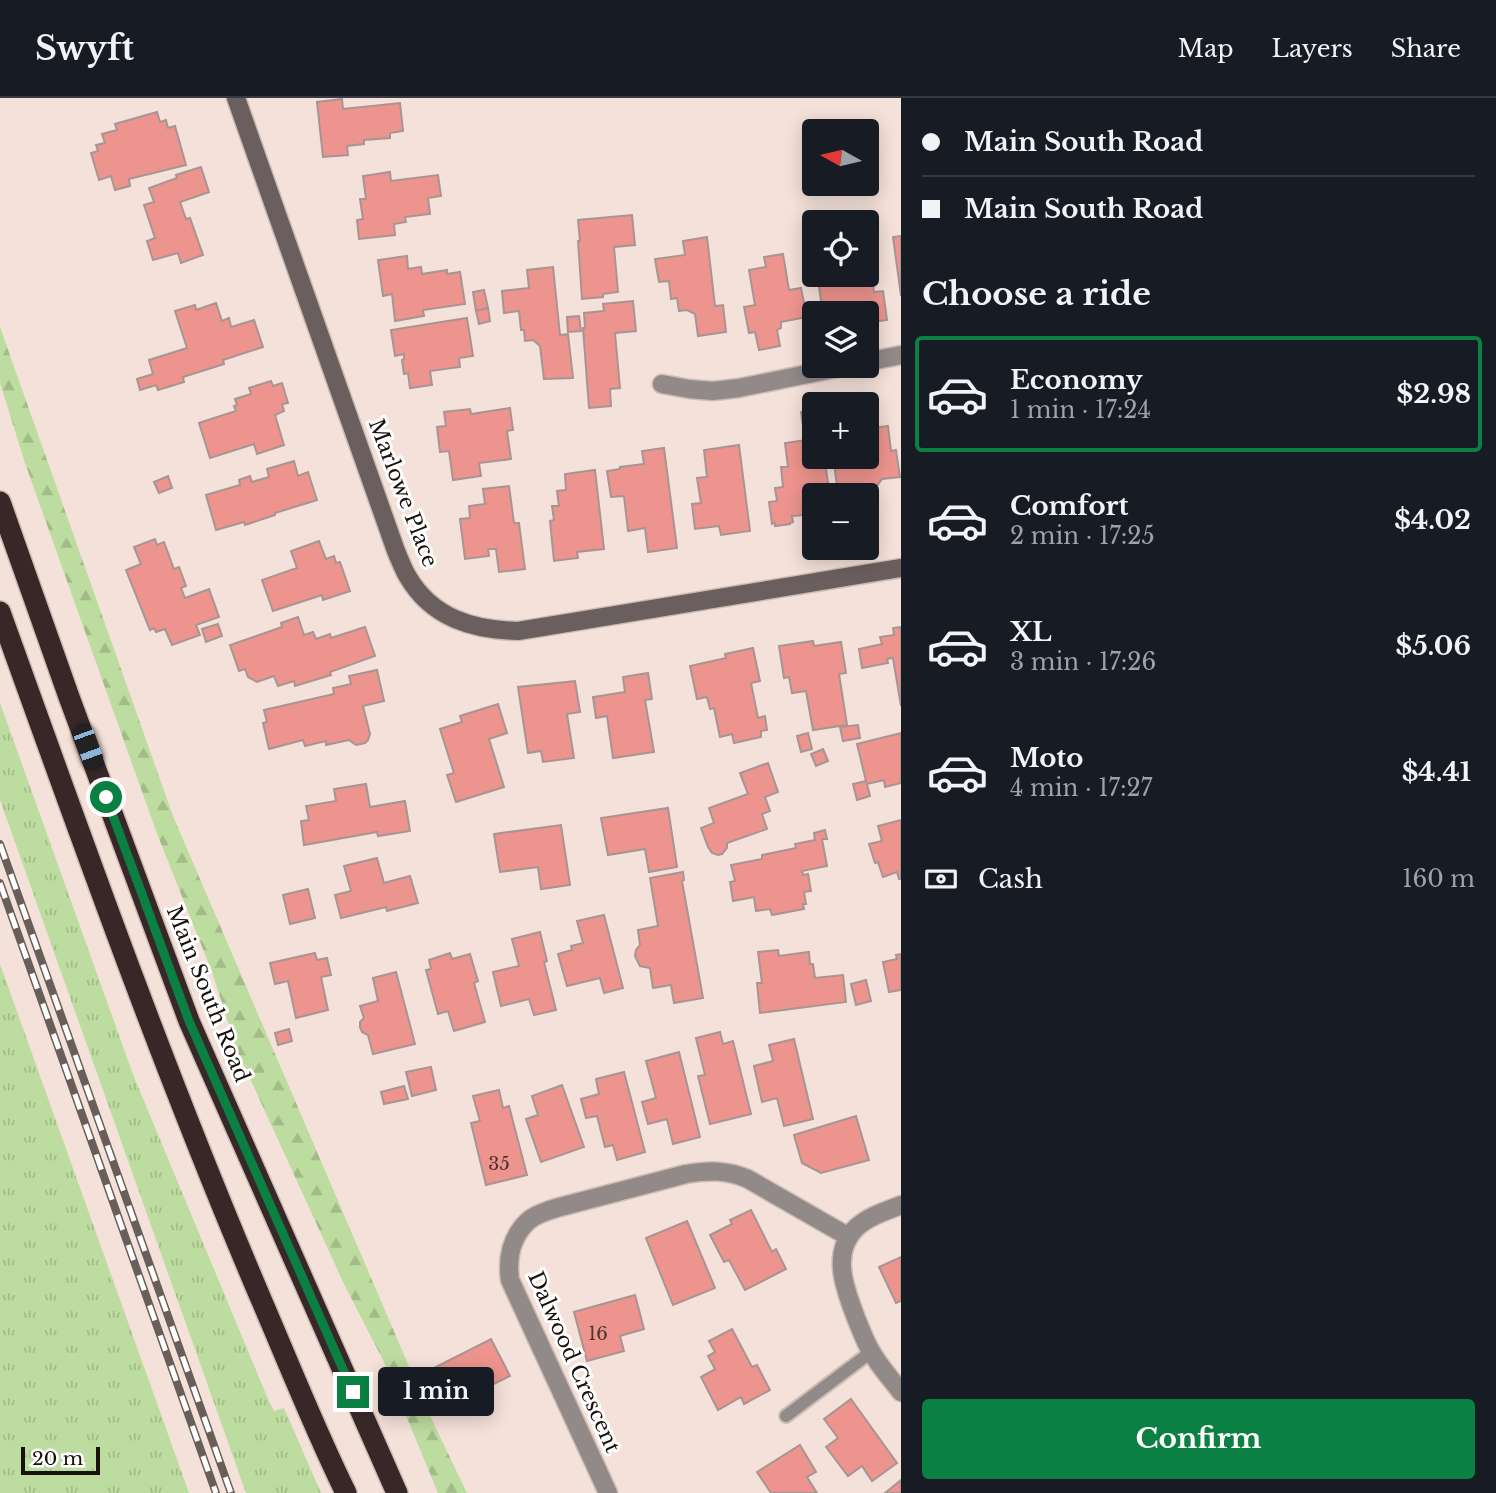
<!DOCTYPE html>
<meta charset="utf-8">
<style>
body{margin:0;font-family:"Libre Baskerville",serif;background:#242831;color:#f1f3f6;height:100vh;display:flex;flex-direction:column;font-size:26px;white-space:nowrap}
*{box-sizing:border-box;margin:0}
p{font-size:23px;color:#9ea1a6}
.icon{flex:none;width:38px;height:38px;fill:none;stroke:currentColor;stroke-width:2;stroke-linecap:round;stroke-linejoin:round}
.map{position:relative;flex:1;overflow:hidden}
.side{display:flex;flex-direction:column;background:#171b24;width:595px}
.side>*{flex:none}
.banner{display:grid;align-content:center;height:154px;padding:0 21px;background:#171b24}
.needle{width:46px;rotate:278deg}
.tools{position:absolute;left:802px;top:21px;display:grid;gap:14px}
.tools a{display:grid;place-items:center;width:77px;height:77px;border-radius:7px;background:#171b24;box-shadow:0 4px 18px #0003;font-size:35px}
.scale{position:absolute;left:21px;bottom:18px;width:79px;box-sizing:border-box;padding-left:7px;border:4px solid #18110e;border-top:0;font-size:19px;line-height:24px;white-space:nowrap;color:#18110e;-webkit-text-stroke:5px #fff;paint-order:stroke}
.end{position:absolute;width:32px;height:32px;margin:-16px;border:9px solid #0b8043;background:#fff;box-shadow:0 0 0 4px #fff}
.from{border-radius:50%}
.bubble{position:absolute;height:49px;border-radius:7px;background:#171b24;box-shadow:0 4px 18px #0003;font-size:23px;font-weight:700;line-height:49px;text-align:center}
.car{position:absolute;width:21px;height:42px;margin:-21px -10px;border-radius:9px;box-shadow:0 0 5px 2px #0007;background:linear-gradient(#222 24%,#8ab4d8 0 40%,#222 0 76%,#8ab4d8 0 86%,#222 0)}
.banner b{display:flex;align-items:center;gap:24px;height:66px;font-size:26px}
.banner b+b{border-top:2px solid #363941}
.banner i{width:18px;height:18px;background:#f1f3f6}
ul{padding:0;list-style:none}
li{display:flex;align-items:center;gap:21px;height:116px;margin:0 14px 10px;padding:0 7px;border:4px solid transparent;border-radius:7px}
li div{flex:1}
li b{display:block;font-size:26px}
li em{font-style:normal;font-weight:700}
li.active{border-color:#0b8043}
li>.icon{width:63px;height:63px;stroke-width:1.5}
h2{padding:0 21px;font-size:32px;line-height:84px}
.pay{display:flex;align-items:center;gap:18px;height:77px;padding:0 21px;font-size:26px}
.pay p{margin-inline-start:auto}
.action{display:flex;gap:14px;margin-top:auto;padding:14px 21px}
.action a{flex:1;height:80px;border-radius:7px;background:#0b8043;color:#fff;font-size:28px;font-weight:700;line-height:80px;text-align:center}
header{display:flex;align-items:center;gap:42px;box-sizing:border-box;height:98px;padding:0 35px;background:#171b24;border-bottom:2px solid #363941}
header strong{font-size:33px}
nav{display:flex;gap:38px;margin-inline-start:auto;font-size:24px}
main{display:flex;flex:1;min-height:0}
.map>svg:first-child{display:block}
.grass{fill:url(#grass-tufts)}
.forest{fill:url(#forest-firs)}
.building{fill:#ee948e;stroke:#a89492;stroke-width:2}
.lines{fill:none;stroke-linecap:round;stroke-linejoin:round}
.lane-casing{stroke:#ccbcb4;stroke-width:16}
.street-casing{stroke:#ccbcb4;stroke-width:21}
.secondary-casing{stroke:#ccbcb4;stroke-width:21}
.highway-casing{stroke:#ccbcb4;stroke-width:24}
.lane{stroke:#928989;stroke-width:12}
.street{stroke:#928989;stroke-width:18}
.secondary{stroke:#6b5e5e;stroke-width:18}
.highway{stroke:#372727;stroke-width:21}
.rail-casing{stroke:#695e59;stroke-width:8}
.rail{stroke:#fff;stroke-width:5;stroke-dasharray:16;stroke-linecap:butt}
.route{stroke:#0b8043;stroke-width:9}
.labels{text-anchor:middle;stroke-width:6;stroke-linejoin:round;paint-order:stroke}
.number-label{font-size:18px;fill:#4e322e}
.street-label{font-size:21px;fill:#18110e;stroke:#fff}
</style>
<header>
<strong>Swyft</strong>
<nav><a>Map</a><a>Layers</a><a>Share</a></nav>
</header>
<main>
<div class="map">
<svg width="901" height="1395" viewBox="0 0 901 1395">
<defs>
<pattern id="grass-tufts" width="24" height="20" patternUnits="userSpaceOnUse" patternTransform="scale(1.75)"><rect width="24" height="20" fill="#bddc9f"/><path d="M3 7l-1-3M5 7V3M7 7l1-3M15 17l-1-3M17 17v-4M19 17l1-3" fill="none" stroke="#a2bc88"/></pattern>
<pattern id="forest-firs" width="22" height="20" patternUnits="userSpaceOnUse" patternTransform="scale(1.75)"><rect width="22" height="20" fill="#bddc9f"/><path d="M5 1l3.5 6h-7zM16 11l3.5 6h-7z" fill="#a2bc88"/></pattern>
</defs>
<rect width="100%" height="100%" fill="#f4e1d9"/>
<g class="grass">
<polygon points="0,605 134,979 268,1301 274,1313 284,1310 321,1395 246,1395 0,702"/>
<polygon points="0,866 189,1395 0,1395"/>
</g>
<polygon class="forest" points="0,229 173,718 432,1322 467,1395 438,1395 383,1262 344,1186 237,952 212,874 156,733 25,365 0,285"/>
<g class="building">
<polygon points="342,1 343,11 400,5 403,33 390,35 390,40 364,42 364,46 347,48 348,57 323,59 317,4"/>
<polygon points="157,14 160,24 166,22 168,30 175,28 186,67 129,81 130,88 115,92 111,78 99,82 91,55 98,53 96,47 105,45 102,36 117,32 115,26"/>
<polygon points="201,69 209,94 180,104 186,121 190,120 203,157 181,165 178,155 153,162 147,143 155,140 144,107 154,104 149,90 177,80 176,77"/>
<polygon points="390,74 391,83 438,77 441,98 428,100 430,116 405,119 406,124 394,126 395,137 359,141 357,122 363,121 360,101 366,101 363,78"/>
<polygon points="632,117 635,147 614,149 618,194 603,196 603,199 582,201 578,143 580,143 578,122"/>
<polygon points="863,120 864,124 834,124"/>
<polygon points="901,138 901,198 893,139"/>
<polygon points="707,139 715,208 723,207 726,234 698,238 695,216 687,212 679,213 677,200 671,201 669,183 659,184 655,161 685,157 683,143"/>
<polygon points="866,141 874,194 883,193 887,222 866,225 866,215 826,215 826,211 822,211 819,188 822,187 821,177 866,177"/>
<polygon points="783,156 789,192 801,190 807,219 781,224 781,230 777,232 780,248 759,252 755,234 749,235 744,209 755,207 749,172 766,169 764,159"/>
<polygon points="407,158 408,171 421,169 422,176 447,172 447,176 460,174 465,206 423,212 424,218 395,223 392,196 383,198 378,162"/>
<polygon points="553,169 560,237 568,236 573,280 544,281 540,248 533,242 525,243 524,232 521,232 519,213 504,215 502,193 529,190 527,172"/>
<polygon points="484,192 488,210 476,213 473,194"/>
<polygon points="633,203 636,233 615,235 620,290 610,291 611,308 589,310 583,230 585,230 584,215 604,213 603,206"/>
<polygon points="216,205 222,223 229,220 231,229 254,222 263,249 223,262 224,266 183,279 184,284 158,292 156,287 140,292 137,281 153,276 149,262 187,250 175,213 195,207 196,212"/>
<polygon points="488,210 490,223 479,226 476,213"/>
<polygon points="579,218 581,233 568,234 567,219"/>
<polygon points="467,220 473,258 459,260 460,269 430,273 432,287 410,290 408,275 404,276 402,262 404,261 404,256 395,258 391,232"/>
<polygon points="271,283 273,288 282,285 288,305 282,306 284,313 275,317 284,347 257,356 254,346 210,360 199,325 236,313 234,308 237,307 235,301 251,296 249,290"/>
<polygon points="510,310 513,332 507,333 511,361 479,365 481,378 453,382 449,353 440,354 437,329 446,328 444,314 470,311 471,316"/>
<polygon points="814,312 814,327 803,328 801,314"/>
<polygon points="888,328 891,353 896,352 900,379 882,381 872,395 876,422 866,424 866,397 838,397 834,364 837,363 836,359 866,359 866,331"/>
<polygon points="814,341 814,359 824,359 830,397 814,397 814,421 805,422 805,417 792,418 793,424 790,425 790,426 775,428 775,425 772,426 769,404 777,403 775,390 783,389 781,369 788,369 785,345"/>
<polygon points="739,347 750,433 721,437 719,428 695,431 692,406 701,405 697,380 707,379 704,352"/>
<polygon points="664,350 677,450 648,454 645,430 628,433 624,398 611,399 607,373 620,371 620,369 644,366 642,353"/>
<polygon points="294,363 298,378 308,374 317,402 275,415 275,417 245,427 244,424 216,432 206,397 240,387 239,382 250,378 252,384 269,379 267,371"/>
<polygon points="595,372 604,451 577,454 578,460 554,463 550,423 554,422 552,408 559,408 557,393 566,392 565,376"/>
<polygon points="168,378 172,390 159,395 154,384"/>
<polygon points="509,388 514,425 519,425 525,471 499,474 496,451 488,451 489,458 465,461 460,421 470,420 469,408 485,406 483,391"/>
<polygon points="155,441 157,447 164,444 174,471 179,469 186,488 181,490 185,500 209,491 219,519 196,527 200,537 172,547 165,531 156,534 154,530 150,532 126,472 141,466 134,449"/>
<polygon points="319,443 326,461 334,458 336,465 340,464 350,493 323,502 322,497 273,513 262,482 297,470 291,453"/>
<polygon points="298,519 304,537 313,534 316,541 330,536 331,540 365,529 375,558 330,574 331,577 295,588 294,583 278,588 274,578 257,584 248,579 245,571 239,573 230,547 282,529 281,525"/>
<polygon points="218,526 222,538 206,544 202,531"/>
<polygon points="901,529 901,608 893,560 887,561 888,565 862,570 859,551 882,546 880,539 894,537 893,530"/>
<polygon points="813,543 814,548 841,544 846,575 839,576 847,627 813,632 806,593 792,595 789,579 784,580 779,548"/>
<polygon points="753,550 760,583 751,585 758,620 765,618 767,632 761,633 761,639 734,645 732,636 720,639 714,610 710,611 707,599 697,601 690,568 726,560 725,556"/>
<polygon points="377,572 384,603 363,608 370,636 368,642 365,645 356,647 349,642 326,647 326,643 305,648 303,642 269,651 263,625 267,624 264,612 334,596 333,590 351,586 349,578"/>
<polygon points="648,575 652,601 645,602 654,654 613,660 607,618 596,620 593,599 625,594 623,579"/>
<polygon points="575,583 580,614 567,616 574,660 543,664 541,653 528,655 518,589"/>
<polygon points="498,606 507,635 489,641 504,689 456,704 447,677 454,675 440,631 462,624 460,618"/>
<polygon points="858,627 860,640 843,643 840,629"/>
<polygon points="808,635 812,651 801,654 797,638"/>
<polygon points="901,635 901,685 885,689 884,682 867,686 870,698 857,702 853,686 866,683 857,646"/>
<polygon points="823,651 828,663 816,668 811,656"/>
<polygon points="768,665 778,694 765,699 770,713 762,716 767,731 727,745 727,750 722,756 718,757 712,755 708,749 701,730 714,725 709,710 748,696 740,675"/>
<polygon points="366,686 370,709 405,703 410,733 378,738 377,734 304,747 301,723 309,722 306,708 336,703 334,691"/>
<polygon points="668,710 677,769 649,774 645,751 608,757 601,720"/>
<polygon points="901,722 901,781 899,781 897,774 883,779 878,764 875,765 869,746 882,743 878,728"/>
<polygon points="561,727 570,787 541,791 538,769 500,774 494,736"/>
<polygon points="825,732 827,741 822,741 827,768 802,773 803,777 808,776 811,793 804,794 806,806 803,806 804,811 772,817 770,811 756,813 754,799 733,803 730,784 735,783 731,767 762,761 762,757 796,750 795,746 815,742 814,735"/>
<polygon points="377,760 384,785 410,778 418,805 387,813 386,809 341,820 335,797 351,793 344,768"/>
<polygon points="683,774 684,782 682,783 703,900 674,905 671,887 653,890 650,870 640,868 635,858 636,852 640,847 638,832 658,828 650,780"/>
<polygon points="308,791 315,820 290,826 283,797"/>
<polygon points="604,817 623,890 604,895 600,880 567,888 558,856 572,852 571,848 583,845 577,823"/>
<polygon points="540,834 547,863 544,864 556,912 534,917 529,901 501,908 493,874 519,868 512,841"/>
<polygon points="778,852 779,858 809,854 810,866 813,866 815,880 843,877 846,904 760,915 757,885 762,885 758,854"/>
<polygon points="315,855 317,862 327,860 331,877 321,879 328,912 296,920 288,883 275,886 270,865"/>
<polygon points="450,855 452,861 470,856 478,883 474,885 485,924 454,933 448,913 438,916 426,872 431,871 429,862"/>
<polygon points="901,856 901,892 889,894 883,864 897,861 896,857"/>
<polygon points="396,874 415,946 373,956 368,937 362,934 360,929 360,924 364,920 360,908 378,903 373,880"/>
<polygon points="866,882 871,903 856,907 851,886"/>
<polygon points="289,931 292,943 278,947 275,935"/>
<polygon points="720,934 723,946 733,943 751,1016 710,1026 698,978 705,977 696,940"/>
<polygon points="794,941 813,1021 784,1028 777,1000 762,1004 754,968 773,963 769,947"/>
<polygon points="679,954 700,1039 673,1046 667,1021 648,1026 642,1004 656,1000 646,963"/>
<polygon points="431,969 436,992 412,998 406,974"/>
<polygon points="624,974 645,1054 617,1062 613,1047 605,1049 597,1018 586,1020 581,1001 599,996 596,981"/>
<polygon points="562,987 584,1049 541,1064 526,1021 538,1017 532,998"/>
<polygon points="404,988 408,1001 384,1006 381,994"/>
<polygon points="499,992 503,1010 509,1008 527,1077 486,1087 471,1025 480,1023 473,998"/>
<polygon points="856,1018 869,1062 821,1075 802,1065 794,1037"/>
<polygon points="751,1112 772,1154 776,1151 786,1171 745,1192 729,1162 724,1164 710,1137 732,1126 730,1122"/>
<polygon points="687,1123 715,1190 673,1207 646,1140"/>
<polygon points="901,1159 901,1203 896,1205 879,1169"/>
<polygon points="635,1197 644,1231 620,1238 624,1253 587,1263 574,1214"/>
<polygon points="732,1231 752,1269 757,1267 770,1292 744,1306 741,1299 718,1312 701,1279 715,1271 708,1258 715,1254 709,1243"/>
<polygon points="491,1241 510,1278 466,1300 457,1282 437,1293 428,1273"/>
<polygon points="851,1301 897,1365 872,1383 862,1368 848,1378 826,1349 838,1340 824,1321"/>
<polygon points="800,1347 816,1374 807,1379 817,1395 771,1395 757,1374"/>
<polygon points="901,1382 901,1395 885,1395"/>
</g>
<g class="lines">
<defs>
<polyline id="lane" points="786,1318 871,1254"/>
<g id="street">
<polyline points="866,264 901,257"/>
<polyline points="662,286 689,291 713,293 739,290 847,268"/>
<path d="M901 1107C886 1113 869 1118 857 1129 830 1154 845 1191 856 1220 861 1232 865 1244 872 1255 880 1269 891 1281 901 1294"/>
<path d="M608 1395 510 1182C507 1161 511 1139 528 1123 536 1116 549 1112 560 1109L686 1076C709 1072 727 1072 748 1081L849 1139"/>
</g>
<path id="secondary" d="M236 0 396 453C400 462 403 471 408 479 432 520 473 532 518 533L901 470"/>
<g id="highway">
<polyline points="0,404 69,599 189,923 397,1395"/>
<path d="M0 514C83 745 165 976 261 1201 289 1266 315 1332 346 1395"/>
</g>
</defs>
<use href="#lane" class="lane-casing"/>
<use href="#street" class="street-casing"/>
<use href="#secondary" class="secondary-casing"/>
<use href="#highway" class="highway-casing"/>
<use href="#lane" class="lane"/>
<use href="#street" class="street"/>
<use href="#secondary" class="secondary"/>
<use href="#highway" class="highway"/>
<defs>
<g id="rail">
<polyline points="0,746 231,1395"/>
<polyline points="0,785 216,1395"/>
</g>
</defs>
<use href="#rail" class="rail-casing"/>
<use href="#rail" class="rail"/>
</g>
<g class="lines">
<polyline class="route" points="106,699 189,923 353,1294"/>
</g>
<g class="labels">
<g class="number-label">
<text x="499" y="1072">35</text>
<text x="598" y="1242">16</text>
</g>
<g class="street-label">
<text transform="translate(403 395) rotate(69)" y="7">Marlowe Place</text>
<text transform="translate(208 896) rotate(68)" y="7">Main South Road</text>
<text transform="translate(574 1264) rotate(66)" y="7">Dalwood Crescent</text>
</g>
</g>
</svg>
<div class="tools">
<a><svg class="needle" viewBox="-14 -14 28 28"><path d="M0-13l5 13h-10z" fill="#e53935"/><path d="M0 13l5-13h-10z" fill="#9ea1a6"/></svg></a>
<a><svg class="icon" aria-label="locate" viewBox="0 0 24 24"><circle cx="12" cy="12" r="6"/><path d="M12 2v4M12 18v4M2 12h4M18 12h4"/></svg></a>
<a><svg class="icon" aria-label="layers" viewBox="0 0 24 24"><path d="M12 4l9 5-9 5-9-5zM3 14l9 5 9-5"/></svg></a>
<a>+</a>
<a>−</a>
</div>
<div class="scale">20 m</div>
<i class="end from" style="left:106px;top:699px"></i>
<i class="end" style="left:353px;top:1294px"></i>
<div class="bubble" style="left:378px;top:1269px;width:116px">1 min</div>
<i class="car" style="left:88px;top:649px;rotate:160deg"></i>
</div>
<section class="side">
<div class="banner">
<b><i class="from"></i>Main South Road</b>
<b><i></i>Main South Road</b>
</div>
<h2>Choose a ride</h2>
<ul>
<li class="active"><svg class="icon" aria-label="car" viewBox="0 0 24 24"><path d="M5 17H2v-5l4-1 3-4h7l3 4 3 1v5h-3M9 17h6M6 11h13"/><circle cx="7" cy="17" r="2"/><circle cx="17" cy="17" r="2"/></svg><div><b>Economy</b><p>1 min · 17:24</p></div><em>$2.98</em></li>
<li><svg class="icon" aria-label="car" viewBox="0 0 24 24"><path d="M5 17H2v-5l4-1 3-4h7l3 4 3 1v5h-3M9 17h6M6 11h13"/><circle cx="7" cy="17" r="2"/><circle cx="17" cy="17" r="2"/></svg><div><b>Comfort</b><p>2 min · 17:25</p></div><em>$4.02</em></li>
<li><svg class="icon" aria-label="car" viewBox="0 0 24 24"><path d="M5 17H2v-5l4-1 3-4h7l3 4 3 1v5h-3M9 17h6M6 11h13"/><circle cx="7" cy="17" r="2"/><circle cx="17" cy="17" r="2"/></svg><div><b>XL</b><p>3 min · 17:26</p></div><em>$5.06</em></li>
<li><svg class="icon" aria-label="car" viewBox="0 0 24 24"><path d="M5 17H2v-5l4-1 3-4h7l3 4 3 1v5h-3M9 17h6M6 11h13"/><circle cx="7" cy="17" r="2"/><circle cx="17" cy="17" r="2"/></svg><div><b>Moto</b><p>4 min · 17:27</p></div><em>$4.41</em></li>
</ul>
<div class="pay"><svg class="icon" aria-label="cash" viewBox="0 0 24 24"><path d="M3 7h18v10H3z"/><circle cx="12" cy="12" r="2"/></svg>Cash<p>160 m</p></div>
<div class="action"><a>Confirm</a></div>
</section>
</main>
